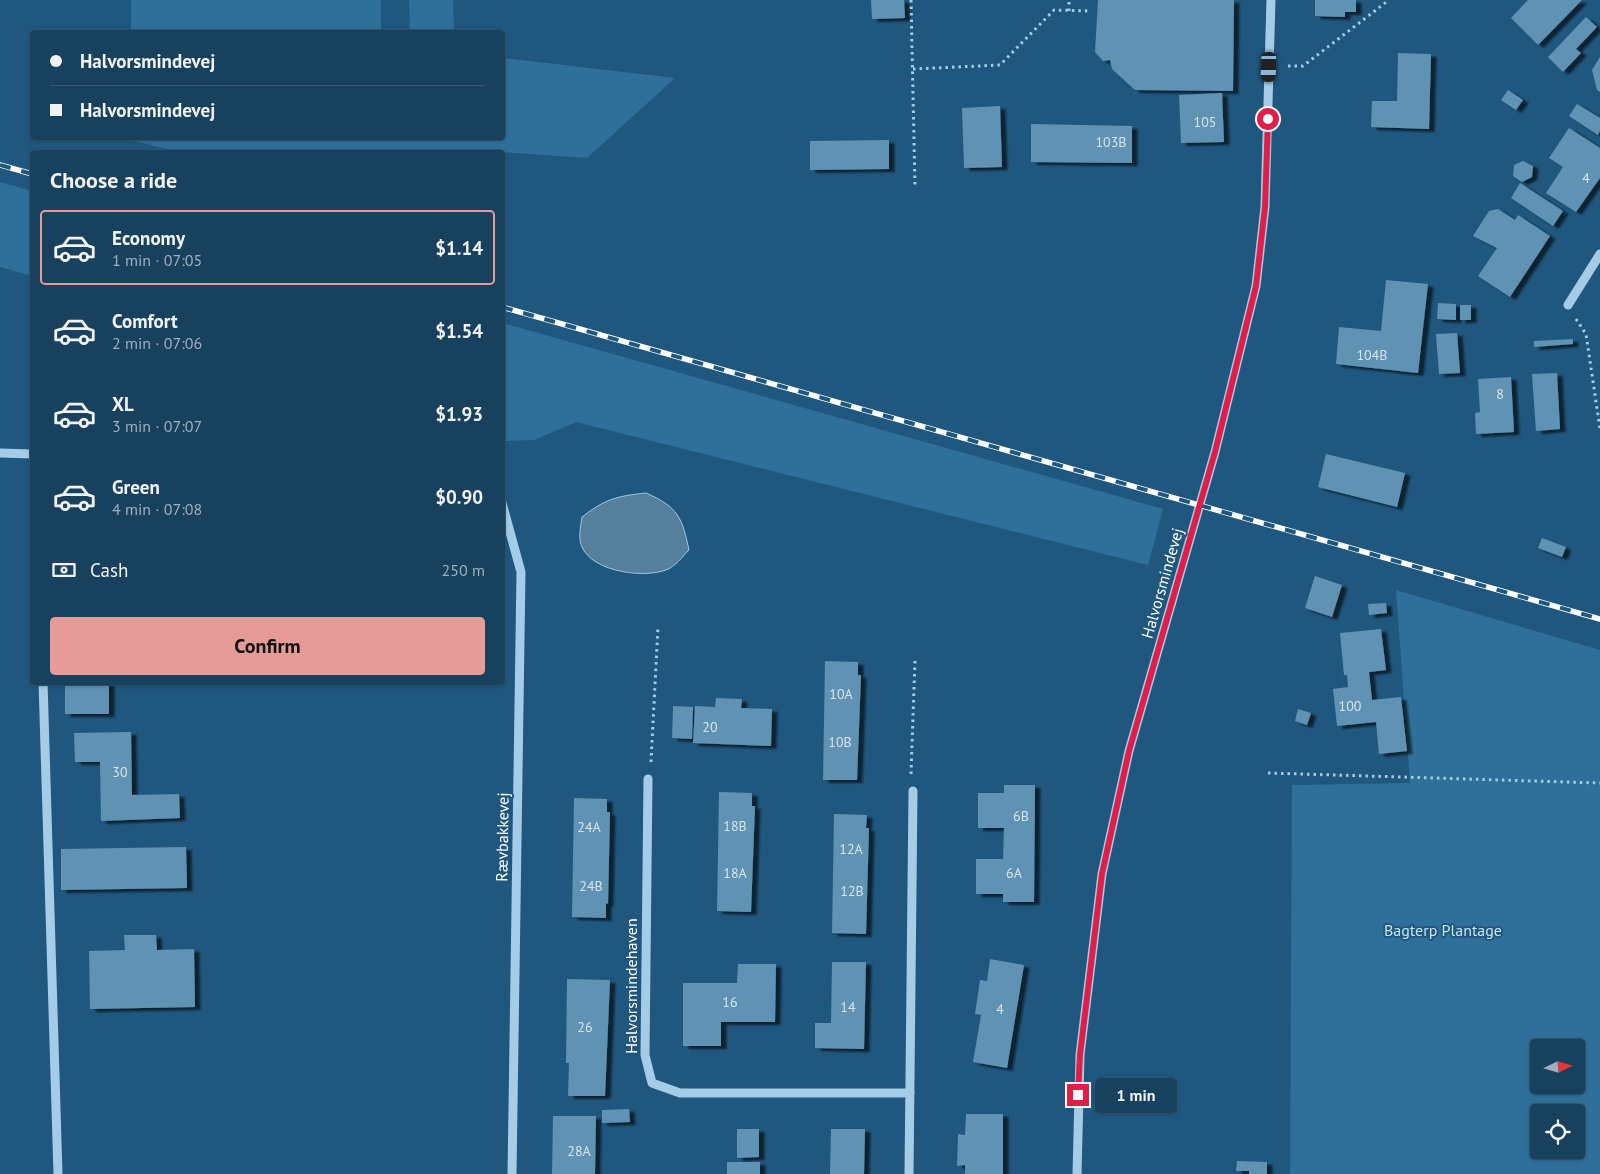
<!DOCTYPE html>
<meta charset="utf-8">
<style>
body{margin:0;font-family:"PT Sans",sans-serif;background:#254c67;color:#f1f3f6;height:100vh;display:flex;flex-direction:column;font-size:19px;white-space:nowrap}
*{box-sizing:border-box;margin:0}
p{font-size:16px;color:#9fafbc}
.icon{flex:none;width:28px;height:28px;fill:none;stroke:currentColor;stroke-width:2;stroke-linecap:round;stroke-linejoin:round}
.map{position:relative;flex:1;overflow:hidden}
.side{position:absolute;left:30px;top:150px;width:475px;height:535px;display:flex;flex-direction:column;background:#18415e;border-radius:5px;box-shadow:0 1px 4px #0004,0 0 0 1px #365a73}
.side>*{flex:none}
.hud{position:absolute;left:30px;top:30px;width:475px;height:110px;border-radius:5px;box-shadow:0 1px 4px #0004,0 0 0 1px #365a73;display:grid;align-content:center;height:110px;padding:0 20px;background:#18415e}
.needle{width:32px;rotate:85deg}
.controls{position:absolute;left:1530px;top:1039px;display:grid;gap:10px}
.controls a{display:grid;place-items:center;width:55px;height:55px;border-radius:5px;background:#18415e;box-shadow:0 1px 4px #0004,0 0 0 1px #365a73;font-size:25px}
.end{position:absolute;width:22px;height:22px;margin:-11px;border:6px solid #e11d48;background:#fff;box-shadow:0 0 0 2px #fff}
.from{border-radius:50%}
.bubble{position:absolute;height:35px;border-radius:5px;background:#18415e;box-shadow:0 1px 4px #0004,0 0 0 1px #365a73;font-size:16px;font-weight:800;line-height:35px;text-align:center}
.car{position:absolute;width:15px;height:30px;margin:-15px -8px;border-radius:6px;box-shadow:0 0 4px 1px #0007;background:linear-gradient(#222 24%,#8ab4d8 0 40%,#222 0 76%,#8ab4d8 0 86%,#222 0)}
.hud b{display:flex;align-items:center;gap:18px;height:48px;font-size:19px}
.hud b+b{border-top:1px solid #365a73}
.hud i{width:12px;height:12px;background:#f1f3f6}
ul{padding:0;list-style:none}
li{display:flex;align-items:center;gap:15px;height:75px;margin:0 10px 8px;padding:0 10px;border:2px solid transparent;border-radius:5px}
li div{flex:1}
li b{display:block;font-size:19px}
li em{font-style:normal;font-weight:800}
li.current{border-color:#e69b98}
li>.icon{width:45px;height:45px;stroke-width:1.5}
h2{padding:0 20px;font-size:22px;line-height:60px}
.pay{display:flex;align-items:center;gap:12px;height:55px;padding:0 20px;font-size:19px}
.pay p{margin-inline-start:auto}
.action{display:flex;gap:10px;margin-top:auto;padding:10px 20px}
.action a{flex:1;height:58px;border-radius:5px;background:#e69b98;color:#111;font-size:20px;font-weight:800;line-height:58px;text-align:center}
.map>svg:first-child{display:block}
.green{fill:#2f709a;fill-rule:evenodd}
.water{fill:#567f9b;stroke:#97c9e9}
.building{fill:#6192b3;filter:url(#shadow)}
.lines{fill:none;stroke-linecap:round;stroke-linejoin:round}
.path{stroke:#a4cce7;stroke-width:3;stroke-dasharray:2.5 4;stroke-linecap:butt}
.minor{stroke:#a4cce7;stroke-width:9}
.rail-casing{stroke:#fff;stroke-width:5.5}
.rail{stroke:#20577e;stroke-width:4;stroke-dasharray:11;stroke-linecap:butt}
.route{stroke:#e11d48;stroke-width:6}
.labels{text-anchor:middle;stroke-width:4;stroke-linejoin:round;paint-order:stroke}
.number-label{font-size:14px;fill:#d8e4ec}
.street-label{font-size:16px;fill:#fff;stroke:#20577e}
.park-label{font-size:16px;fill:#c7e3f6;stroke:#20577e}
</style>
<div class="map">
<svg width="1600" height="1174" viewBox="0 0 1600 1174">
<defs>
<filter id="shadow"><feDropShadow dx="5.5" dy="3" stdDeviation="1" flood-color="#0009"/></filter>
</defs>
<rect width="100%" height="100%" fill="#20577e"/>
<g class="green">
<rect x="131" y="0" width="250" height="32"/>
<polygon points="409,0 453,0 454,32 410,32"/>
<polygon points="503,58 675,78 587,158 502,152 177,152 135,141 135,138 502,138"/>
<polygon points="0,182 32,191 32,276 0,267"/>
<polygon points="503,323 1163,509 1148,565 576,422 534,440 503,441"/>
<path d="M1396 590 1600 650V1174H1290L1292 785 1410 783ZM1539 1048H1576V1085H1539ZM1576 1112V1150H1539V1112Z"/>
</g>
<path class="water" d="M646 493C678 507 682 517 689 550 682 557 675 567 666 570 642 579 584 571 580 540 579 533 581 524 582 517 605 499 617 496 646 493Z"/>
<g class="building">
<polygon points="871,0 904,0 905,18 872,19"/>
<polygon points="1098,0 1234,0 1233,91 1135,90 1112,69 1110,60 1103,61 1095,52"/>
<polygon points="1315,0 1356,0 1356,12 1345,12 1345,17 1315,16"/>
<polygon points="1528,0 1582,0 1538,45 1511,18"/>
<polygon points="1586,17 1597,27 1576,49 1581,53 1563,72 1548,57"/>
<polygon points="1398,53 1431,54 1429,129 1371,127 1372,101 1397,101"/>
<polygon points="1600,57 1600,92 1597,90 1592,70"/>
<polygon points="1508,90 1523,100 1516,110 1501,100"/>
<polygon points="1222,93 1224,142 1181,143 1179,95"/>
<polygon points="1577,104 1600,118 1600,131 1598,135 1569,116"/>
<polygon points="1000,106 1002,167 964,168 962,108"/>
<polygon points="1031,124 1132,126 1132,163 1031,162"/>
<polygon points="1569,128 1600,148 1600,178 1576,212 1546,193 1563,167 1549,158"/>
<polygon points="889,140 889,169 810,170 810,141"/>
<polygon points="1523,161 1533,166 1532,177 1522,182 1513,176 1514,165"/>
<polygon points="1520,183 1563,211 1553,226 1511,198"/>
<polygon points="1498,209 1515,220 1518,215 1550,236 1510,297 1478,276 1497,248 1473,236 1489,211"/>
<polygon points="1386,280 1428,284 1418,373 1336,364 1339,327 1381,331"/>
<polygon points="1438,303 1456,304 1456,320 1437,319"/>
<rect x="1460" y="305" width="11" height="15"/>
<polygon points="1457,333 1460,373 1439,374 1436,334"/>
<polygon points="1573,339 1573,344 1534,347 1534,341"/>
<polygon points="1557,373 1560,429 1536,431 1532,374"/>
<polygon points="1511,377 1514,432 1476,434 1475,413 1480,412 1478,379"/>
<polygon points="1326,454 1405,473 1397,507 1318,487"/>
<polygon points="1542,538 1566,547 1562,557 1538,548"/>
<polygon points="1315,576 1342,585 1332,617 1305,608"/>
<polygon points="1386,603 1387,613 1369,615 1368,604"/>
<polygon points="1381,629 1386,670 1369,672 1372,700 1401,697 1407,751 1379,754 1376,722 1337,726 1333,689 1348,687 1347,675 1344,675 1340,633"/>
<polygon points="825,661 858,662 858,675 861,675 857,780 823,780"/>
<rect x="65" y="682" width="44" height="32"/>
<polygon points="716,698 742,699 741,708 772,709 771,746 693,743 695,706 715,707"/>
<polygon points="673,706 693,707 692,739 672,738"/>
<polygon points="1298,709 1311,713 1307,725 1295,721"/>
<polygon points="131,732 132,795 179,794 180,818 101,821 100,762 75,762 74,733"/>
<polygon points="1004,785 1035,785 1034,902 1003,902 1003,894 976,894 976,859 1003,859 1004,828 978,828 978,793 1004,793"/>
<polygon points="719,792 752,793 752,806 755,806 751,912 717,911"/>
<polygon points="574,798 607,799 607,812 610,812 608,904 606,903 606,918 572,917"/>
<polygon points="834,814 867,815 866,828 869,828 866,934 832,933"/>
<polygon points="186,847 187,888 61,890 61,849"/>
<polygon points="124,935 156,935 157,950 194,949 195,1007 90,1009 89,951 125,950"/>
<polygon points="990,959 1024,965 1007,1068 973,1062 981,1015 975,1014 980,980 987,981"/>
<polygon points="832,962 866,962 864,1049 815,1048 815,1023 831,1023"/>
<polygon points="738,964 776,964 775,1022 721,1022 721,1046 683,1046 683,983 737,983"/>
<polygon points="567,979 610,980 605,1096 568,1096 569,1063 566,1063"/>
<polygon points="629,1109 630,1122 602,1123 602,1110"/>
<polygon points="966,1114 1003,1114 1003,1174 965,1174 965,1165 957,1166 958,1134 965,1135"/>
<polygon points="553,1116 596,1116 595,1174 552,1174"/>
<polygon points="737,1129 759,1129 759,1157 737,1158"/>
<polygon points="831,1129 865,1129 864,1174 830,1174"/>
<polygon points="1237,1161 1267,1162 1267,1174 1249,1174 1249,1171 1236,1171"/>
<rect x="727" y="1162" width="33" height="12"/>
</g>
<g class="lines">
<g class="path">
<polyline points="911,0 915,187"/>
<polyline points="1069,11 1069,0"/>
<polyline points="1288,66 1303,66 1389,0"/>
<polyline points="913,69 1000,65 1054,10 1091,11"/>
<polyline points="1576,319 1586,334 1600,429"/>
<polyline points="651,762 658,627"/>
<polyline points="1268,773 1600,783"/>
<polyline points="911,774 915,660"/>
</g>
<g class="minor">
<polyline points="1568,305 1600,254"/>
<polyline points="0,453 32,454"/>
<polyline points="502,503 521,572 512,1174"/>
<polyline points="43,682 58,1174"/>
<polyline points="648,779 645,1055 652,1083 680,1093 910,1093"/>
<polyline points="909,1174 913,791"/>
<polyline points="1077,1174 1080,1055 1102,874 1129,751 1215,452 1256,286 1265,207 1271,0"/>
</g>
<defs>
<g id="rail">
<polyline points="0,165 32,174"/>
<polyline points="502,307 1600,619"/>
</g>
</defs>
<use href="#rail" class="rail-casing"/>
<use href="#rail" class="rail"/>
</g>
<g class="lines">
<polyline class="route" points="1078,1095 1080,1055 1102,874 1129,751 1215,452 1256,286 1265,207 1268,119"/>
</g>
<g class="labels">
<g class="number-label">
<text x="1205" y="127">105</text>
<text x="1111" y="147">103B</text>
<text x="1586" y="183">4</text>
<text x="1372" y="360">104B</text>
<text x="1500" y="399">8</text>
<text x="841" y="699">10A</text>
<text x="1350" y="711">100</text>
<text x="710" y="732">20</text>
<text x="840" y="747">10B</text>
<text x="120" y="777">30</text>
<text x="1021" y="821">6B</text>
<text x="735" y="831">18B</text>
<text x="589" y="832">24A</text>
<text x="851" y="854">12A</text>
<text x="735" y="878">18A</text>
<text x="1014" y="878">6A</text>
<text x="591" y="891">24B</text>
<text x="852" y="896">12B</text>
<text x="730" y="1007">16</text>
<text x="848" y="1012">14</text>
<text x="1000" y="1014">4</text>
<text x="585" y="1032">26</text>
<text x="579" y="1156">28A</text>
</g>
<g class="street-label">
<text transform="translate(1162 583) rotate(-74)" y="6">Halvorsmindevej</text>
<text transform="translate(502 837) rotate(-89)" y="6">Rævbakkevej</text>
<text transform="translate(631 986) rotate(-90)" y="6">Halvorsmindehaven</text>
</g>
<g class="park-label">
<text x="1443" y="936">Bagterp Plantage</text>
</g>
</g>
</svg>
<div class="controls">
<a><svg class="needle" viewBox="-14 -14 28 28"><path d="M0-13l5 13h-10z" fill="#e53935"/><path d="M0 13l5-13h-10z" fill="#9fafbc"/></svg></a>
<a><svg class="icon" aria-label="locate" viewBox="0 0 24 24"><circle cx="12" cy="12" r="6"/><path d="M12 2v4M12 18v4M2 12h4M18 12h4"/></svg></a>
</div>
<i class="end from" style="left:1268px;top:119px"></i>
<i class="end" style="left:1078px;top:1095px"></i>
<div class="bubble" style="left:1095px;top:1078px;width:82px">1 min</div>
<i class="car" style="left:1269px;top:67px;rotate:182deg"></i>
<div class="hud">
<b><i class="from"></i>Halvorsmindevej</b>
<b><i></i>Halvorsmindevej</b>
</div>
<section class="side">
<h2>Choose a ride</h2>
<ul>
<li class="current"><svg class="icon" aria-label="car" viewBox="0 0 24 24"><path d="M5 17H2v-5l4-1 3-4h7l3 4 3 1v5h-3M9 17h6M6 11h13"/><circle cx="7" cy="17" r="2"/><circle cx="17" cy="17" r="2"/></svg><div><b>Economy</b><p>1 min · 07:05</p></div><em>$1.14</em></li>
<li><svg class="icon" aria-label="car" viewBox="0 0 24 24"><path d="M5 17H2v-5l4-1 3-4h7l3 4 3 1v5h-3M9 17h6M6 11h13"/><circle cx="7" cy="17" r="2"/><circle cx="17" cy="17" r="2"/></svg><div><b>Comfort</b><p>2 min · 07:06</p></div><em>$1.54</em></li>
<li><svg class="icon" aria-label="car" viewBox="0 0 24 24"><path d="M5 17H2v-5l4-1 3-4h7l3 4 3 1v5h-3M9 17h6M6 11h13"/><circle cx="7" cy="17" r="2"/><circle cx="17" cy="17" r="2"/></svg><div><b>XL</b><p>3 min · 07:07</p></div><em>$1.93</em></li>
<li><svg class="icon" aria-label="car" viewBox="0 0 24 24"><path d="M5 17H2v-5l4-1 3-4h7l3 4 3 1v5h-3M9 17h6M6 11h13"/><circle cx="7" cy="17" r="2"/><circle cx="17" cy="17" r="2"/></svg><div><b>Green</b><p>4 min · 07:08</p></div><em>$0.90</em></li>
</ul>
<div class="pay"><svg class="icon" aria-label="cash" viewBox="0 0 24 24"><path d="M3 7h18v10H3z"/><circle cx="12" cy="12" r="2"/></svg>Cash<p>250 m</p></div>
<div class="action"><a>Confirm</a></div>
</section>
</div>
